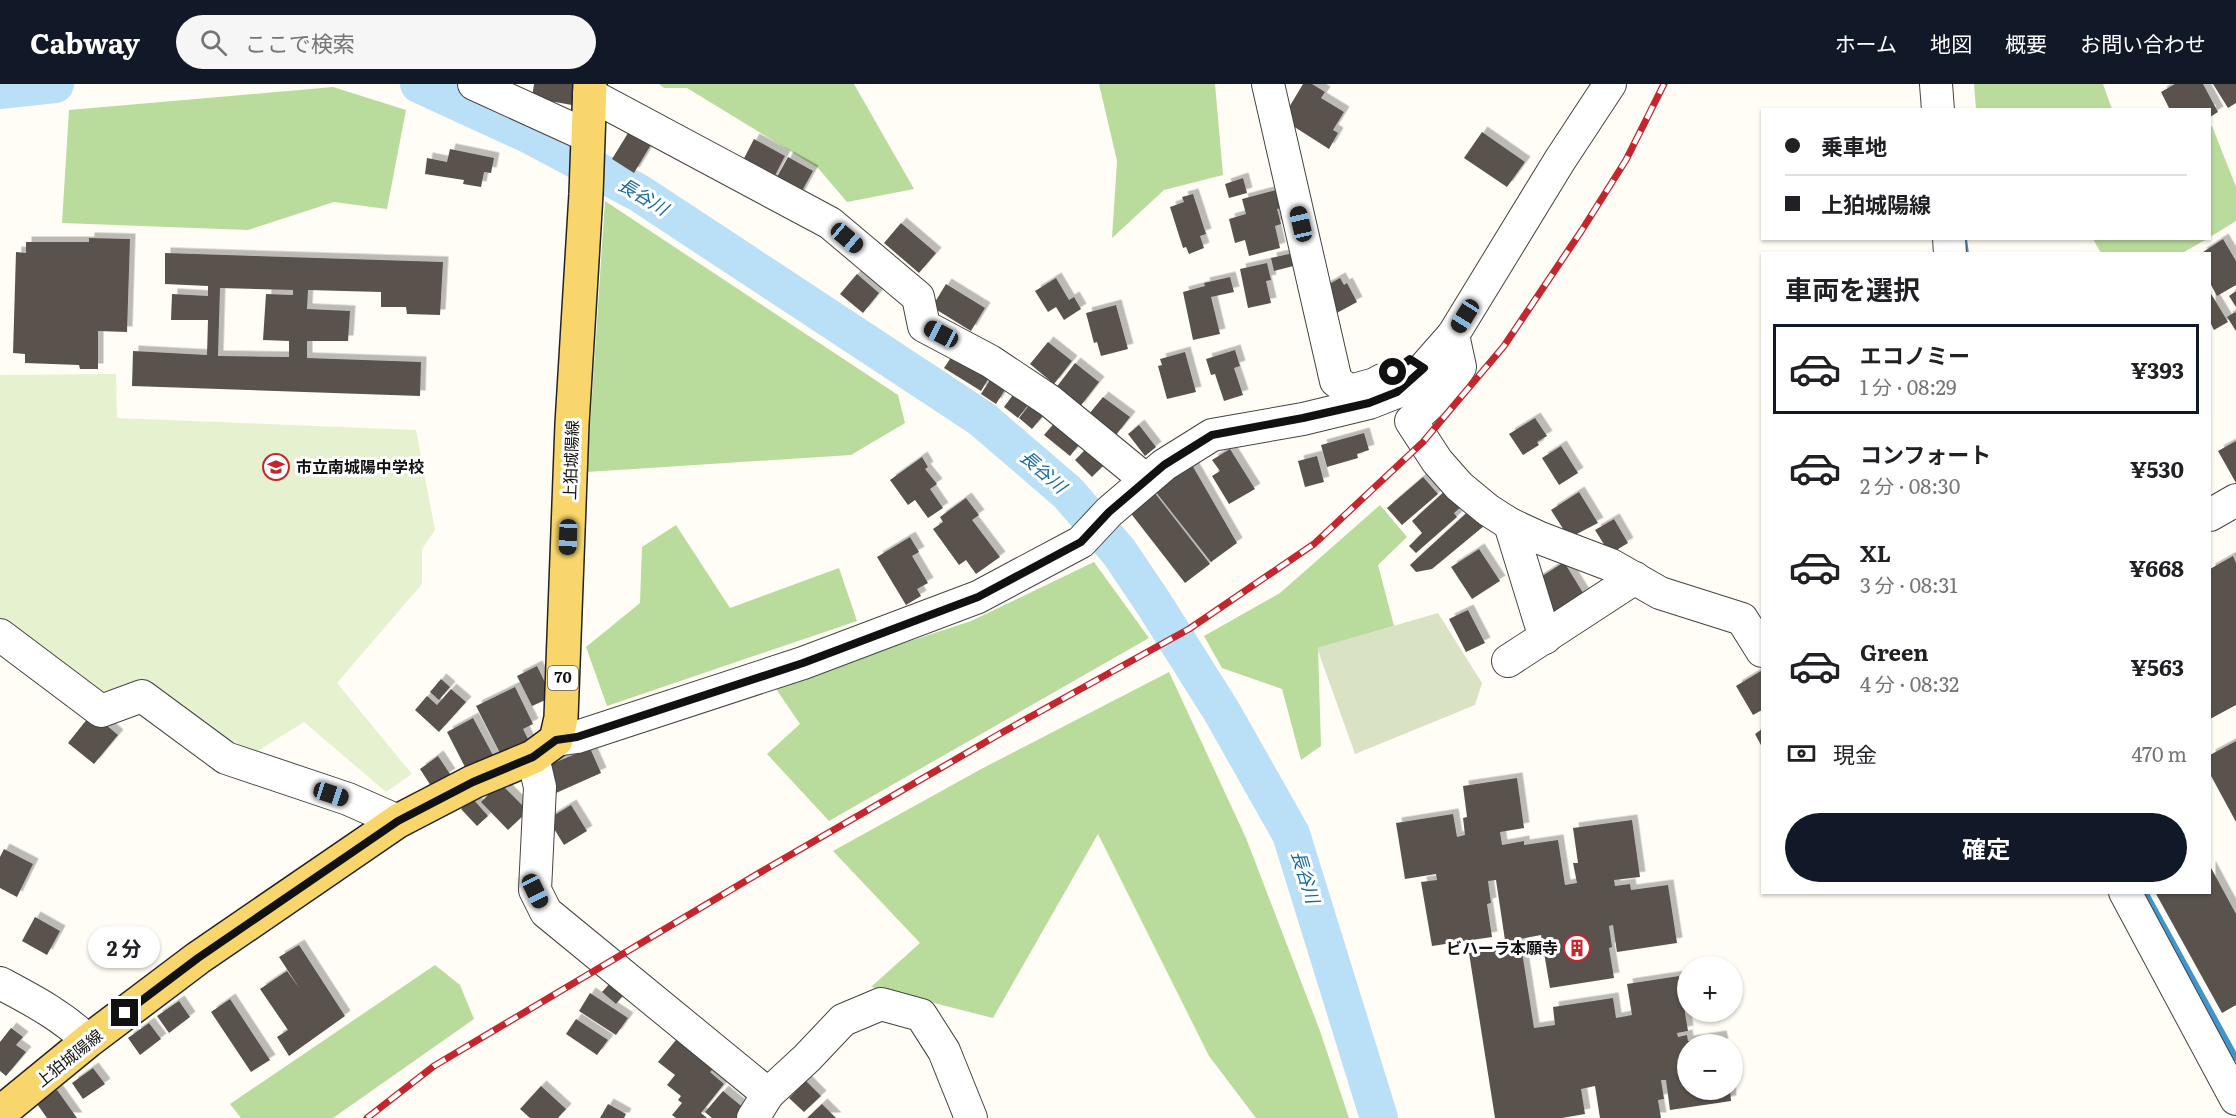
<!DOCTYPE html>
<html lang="ja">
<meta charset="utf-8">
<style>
body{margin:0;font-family:Literata,"Noto Sans JP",serif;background:#f6f6f6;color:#202124;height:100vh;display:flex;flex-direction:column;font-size:22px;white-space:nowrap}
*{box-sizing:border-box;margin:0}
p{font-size:20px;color:#757577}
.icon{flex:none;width:33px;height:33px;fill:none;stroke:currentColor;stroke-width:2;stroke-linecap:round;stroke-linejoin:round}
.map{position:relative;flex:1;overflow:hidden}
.side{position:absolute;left:1761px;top:168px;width:450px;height:642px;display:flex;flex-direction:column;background:#fff;border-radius:0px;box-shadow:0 2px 4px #0004}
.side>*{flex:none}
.guide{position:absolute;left:1761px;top:24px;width:450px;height:132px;border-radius:0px;box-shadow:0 2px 4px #0004;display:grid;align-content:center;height:132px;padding:0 24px;background:#fff}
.fabs{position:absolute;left:1677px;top:872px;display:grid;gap:12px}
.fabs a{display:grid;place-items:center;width:66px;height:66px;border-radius:50%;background:#fff;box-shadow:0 2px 4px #0004;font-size:30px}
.end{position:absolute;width:27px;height:27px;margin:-14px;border:8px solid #111;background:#fff;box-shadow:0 0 0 3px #fff}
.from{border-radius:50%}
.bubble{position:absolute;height:42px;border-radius:21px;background:#fff;box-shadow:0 2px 4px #0004;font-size:20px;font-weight:700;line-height:42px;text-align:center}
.car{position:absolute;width:18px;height:36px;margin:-18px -9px;border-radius:8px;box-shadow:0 0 4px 2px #0007;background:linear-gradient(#222 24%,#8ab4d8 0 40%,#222 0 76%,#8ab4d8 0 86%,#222 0)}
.guide b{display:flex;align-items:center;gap:21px;height:57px;font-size:22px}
.guide b+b{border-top:2px solid #e0e0e0}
.guide i{width:15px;height:15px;background:#202124}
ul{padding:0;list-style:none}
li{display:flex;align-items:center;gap:18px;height:90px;margin:0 12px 9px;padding:0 12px;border:3px solid transparent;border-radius:0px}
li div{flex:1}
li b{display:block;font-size:22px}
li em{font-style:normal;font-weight:700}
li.current{border-color:#111827}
li>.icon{width:54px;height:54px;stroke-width:1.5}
h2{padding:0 24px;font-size:27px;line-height:72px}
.pay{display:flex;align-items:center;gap:15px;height:66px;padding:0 24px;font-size:22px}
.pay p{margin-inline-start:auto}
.primary-button{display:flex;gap:12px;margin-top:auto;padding:12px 24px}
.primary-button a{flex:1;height:69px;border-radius:36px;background:#111827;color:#fff;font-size:24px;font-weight:700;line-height:69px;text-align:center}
header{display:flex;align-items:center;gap:36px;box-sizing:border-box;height:84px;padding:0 30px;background:#111827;color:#fff}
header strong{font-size:28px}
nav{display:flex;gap:33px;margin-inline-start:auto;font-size:21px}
.search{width:420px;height:54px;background:#f6f6f6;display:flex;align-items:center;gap:15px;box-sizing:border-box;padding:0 21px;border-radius:33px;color:#757577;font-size:22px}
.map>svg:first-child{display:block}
.forest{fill:#b9dc9c}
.cemetery{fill:#d9e3c4}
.pitch{fill:#e6f2cf}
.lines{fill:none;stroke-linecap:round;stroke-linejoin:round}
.stream{stroke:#3f96cf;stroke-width:6}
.river{stroke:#b9e0f7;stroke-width:38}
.building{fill:#5a524d;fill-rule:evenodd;filter:url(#shadow)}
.minor-casing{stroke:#444;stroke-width:34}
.major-casing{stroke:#222;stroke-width:36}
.minor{stroke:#fff;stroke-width:32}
.major{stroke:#f9d66b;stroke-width:33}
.rail-casing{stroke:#c4262e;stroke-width:7}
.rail{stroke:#fff;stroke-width:4.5;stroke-dasharray:14;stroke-linecap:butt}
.route{stroke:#111;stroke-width:8}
.labels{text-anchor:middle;stroke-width:6;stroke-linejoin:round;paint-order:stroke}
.shield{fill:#fff;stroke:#585858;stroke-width:1.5}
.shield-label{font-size:15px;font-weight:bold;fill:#111}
.street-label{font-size:16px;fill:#111;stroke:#fff}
.poi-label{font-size:16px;font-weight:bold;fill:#111;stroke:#fff;text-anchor:start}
.water-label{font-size:18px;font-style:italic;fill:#1768a6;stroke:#fff}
</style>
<header>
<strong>Cabway</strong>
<div class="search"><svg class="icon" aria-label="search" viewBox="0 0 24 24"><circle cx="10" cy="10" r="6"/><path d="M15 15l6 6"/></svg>ここで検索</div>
<nav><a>ホーム</a><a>地図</a><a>概要</a><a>お問い合わせ</a></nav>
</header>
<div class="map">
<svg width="2236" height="1034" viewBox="0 0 2236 1034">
<defs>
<filter id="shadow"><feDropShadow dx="5.5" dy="-5.5" stdDeviation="0" flood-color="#0004"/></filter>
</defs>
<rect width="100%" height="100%" fill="#fffdf5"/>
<g class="forest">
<polygon points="659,0 854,0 914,105 847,118 818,84 687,4 664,4"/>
<polygon points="1099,0 1215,0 1223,91 1164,106 1112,154 1117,77"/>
<polygon points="1974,0 2103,0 2112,25 1976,25"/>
<polygon points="333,3 406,26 387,125 334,118 248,146 62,139 69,26"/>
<polygon points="2212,42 2236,103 2236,137 2210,153 2210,43"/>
<polygon points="605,117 898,311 905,339 851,371 587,388"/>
<polygon points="2093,155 2207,155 2182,169 2101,169"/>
<polygon points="1380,421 1407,453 1378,481 1394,542 1318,564 1321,662 1301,676 1282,605 1222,584 1204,552 1280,509"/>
<polygon points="676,441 730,524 839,484 857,537 607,622 586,563 640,519 642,463"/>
<polygon points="1094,478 1149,554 829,737 767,670 800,640 774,602 971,537"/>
<polygon points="1169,588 1246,754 1320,947 1349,1034 1256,1034 1209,972 1098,750 993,934 871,903 920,859 833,767 983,684"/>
<polygon points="435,881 460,901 474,935 333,1034 241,1034 230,1020"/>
</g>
<polygon class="cemetery" points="1438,529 1482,599 1475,621 1355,670 1317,564"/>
<polygon class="pitch" points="116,290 117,334 416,346 435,446 422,465 422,500 337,599 412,690 386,708 304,638 256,668 225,654 148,598 98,608 0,541 0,291"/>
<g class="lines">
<g class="stream">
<polyline points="1964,155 1966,170"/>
<polyline points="2145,808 2236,974"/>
</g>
<g class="river">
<polyline points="419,0 528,50 639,109 982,335 1068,409 1119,468 1154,520 1222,628 1291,750 1379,1034"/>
<polyline points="0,6 55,0"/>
</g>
</g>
<g class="building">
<polygon points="534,0 576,0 572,21 532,14"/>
<polygon points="1303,0 1312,0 1325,8 1321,14 1344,28 1333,46 1338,49 1329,65 1282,35"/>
<polygon points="2175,0 2203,0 2218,28 2210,33 2210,26 2170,26 2161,8"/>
<polygon points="2213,0 2236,0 2236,19 2228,24"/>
<polygon points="633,41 655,54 634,89 612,75"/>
<polygon points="1482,48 1525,78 1507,103 1464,74"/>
<polygon points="754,55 785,72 770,101 739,84"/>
<polygon points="450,65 494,74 491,89 484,88 481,103 463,100 464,96 425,90 427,74 447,78"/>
<polygon points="788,73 813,87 797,116 772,102"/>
<polygon points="1243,94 1247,109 1229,114 1225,100"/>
<polygon points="1280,105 1285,123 1277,125 1281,140 1275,142 1280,164 1249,172 1245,156 1235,159 1229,135 1246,130 1242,115"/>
<polygon points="1193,110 1206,150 1200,152 1204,164 1189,170 1186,163 1183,164 1170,123 1184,118 1182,113"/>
<polygon points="901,139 936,169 919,189 884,159"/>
<polygon points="89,154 130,155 127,248 98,247 98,285 80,285 79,281 25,279 25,270 13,269 16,168 26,169 26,158 89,158"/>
<polygon points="2223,155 2236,177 2236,201 2217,212 2210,199 2210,170 2200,170"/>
<polygon points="1298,168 1301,180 1274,187 1271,174"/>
<path d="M165 169 443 178 440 231 407 230 406 223H381V208L308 206 307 225 350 227 348 257H307V274L421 278 420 312 132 302 133 267 207 271 208 236H171L172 210 208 212V202L165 200ZM220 204 293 206V211L266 210 263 256 289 257V273L218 272Z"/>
<polygon points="1267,179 1271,196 1266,197 1271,219 1248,224 1240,185"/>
<polygon points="857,190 879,209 863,229 840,210"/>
<polygon points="1230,193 1234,208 1211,213 1220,250 1193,256 1183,208 1205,202 1204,199"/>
<polygon points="1056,194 1069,216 1074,213 1081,225 1064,236 1056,223 1048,228 1035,207"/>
<polygon points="1340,194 1344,201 1347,199 1357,218 1335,230 1324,203"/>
<polygon points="946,200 985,224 971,247 932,223"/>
<polygon points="2236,207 2236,223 2229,212"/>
<polygon points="2210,208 2228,238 2214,246 2210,238"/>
<polygon points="1116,221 1128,265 1101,272 1097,258 1094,259 1086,229"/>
<polygon points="2235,228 2236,230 2236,247 2227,233"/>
<polygon points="1048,258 1072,277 1054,300 1030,280"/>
<polygon points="1235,266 1240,282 1234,284 1243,311 1224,317 1215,290 1211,291 1206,275"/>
<polygon points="1185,268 1196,308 1167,315 1158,282 1162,281 1160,275"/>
<polygon points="954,269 990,292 981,307 944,284"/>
<polygon points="1075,279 1099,298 1079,324 1055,305"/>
<polygon points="993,291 1008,301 996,320 981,310"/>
<polygon points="1018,304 1032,316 1018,334 1004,323"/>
<polygon points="1103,313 1130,333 1116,351 1089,330"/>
<polygon points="1033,316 1047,327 1032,345 1019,334"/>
<polygon points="1535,334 1547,352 1537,358 1539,361 1523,371 1509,350"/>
<polygon points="1057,336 1082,357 1070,372 1044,351"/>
<polygon points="1139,341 1156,363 1145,372 1128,350"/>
<polygon points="1364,349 1369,366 1357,370 1358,374 1327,383 1321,361"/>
<polygon points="2236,357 2236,399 2218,367"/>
<polygon points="1091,360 1108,377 1092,393 1075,376"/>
<polygon points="1561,362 1578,389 1559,401 1542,374"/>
<polygon points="1230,365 1255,405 1229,420 1212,392 1220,387 1212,376"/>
<polygon points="1317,372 1324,398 1305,403 1298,377"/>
<polygon points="922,373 928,383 925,385 937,400 930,405 943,424 928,434 915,416 908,421 890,396"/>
<polygon points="1192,381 1237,459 1211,478 1155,407"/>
<polygon points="1423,393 1438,410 1402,441 1387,424"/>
<polygon points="1446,406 1462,422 1454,429 1457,433 1416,469 1409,462 1422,449 1412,437"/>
<polygon points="1154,408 1210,480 1185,499 1129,427"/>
<polygon points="1579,408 1598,439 1569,454 1551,426"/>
<polygon points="966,414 979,431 972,436 1000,473 976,490 966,476 959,481 933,445 943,438 940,433"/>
<polygon points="1474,422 1490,437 1432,485 1416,488 1410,481"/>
<polygon points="1614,435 1628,459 1610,470 1595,446"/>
<polygon points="910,453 919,468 912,472 928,499 917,505 921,512 906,521 877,473"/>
<polygon points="1479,465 1500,497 1472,515 1451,483"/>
<polygon points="2233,472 2236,479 2236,621 2210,635 2210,485"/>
<polygon points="1564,478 1585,512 1554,531 1533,498"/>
<polygon points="1468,526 1485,559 1466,568 1449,535"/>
<polygon points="537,582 552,613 532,622 517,592"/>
<polygon points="1761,587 1762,590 1762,626 1753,631 1736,602"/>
<polygon points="441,595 450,603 439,616 430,608"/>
<polygon points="515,603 533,640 523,645 530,659 502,673 476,622"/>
<polygon points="451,605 466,618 439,648 415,626 427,612 437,621"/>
<polygon points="92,629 118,651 94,680 68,659"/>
<polygon points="473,634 495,675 478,683 475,678 465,683 447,648"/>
<polygon points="1762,645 1762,663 1755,650"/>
<polygon points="2236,657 2236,738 2210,690 2210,671"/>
<polygon points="590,664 601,689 556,709 544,683"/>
<polygon points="438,672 450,690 431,702 420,685"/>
<polygon points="1517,694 1524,744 1500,748 1502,761 1524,757 1524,761 1558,756 1565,801 1577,799 1573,779 1578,779 1573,744 1632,736 1640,793 1614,796 1615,802 1630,800 1631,806 1668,801 1677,859 1617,868 1613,841 1609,842 1612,863 1609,864 1614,894 1550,904 1541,851 1520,855 1534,944 1555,941 1553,923 1613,914 1616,934 1632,931 1627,900 1679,892 1688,947 1677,949 1678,953 1687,951 1688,957 1721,952 1723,960 1688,960 1688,1005 1730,1005 1731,1017 1670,1026 1666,996 1661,996 1664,1015 1658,1016 1661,1034 1600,1034 1595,1002 1581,1005 1585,1030 1562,1034 1495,1034 1469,869 1506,863 1496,796 1488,797 1491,819 1487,820 1492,853 1432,862 1421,798 1437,796 1436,790 1405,795 1396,739 1453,730 1457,753 1465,751 1463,734 1467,733 1463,702"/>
<polygon points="500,699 528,727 508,746 481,718"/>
<polygon points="473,715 488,732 477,742 461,725"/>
<polygon points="571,721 587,747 564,761 548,735"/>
<polygon points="4,765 33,780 17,813 0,804 0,773"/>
<polygon points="2210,782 2236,830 2236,921 2222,929 2155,808 2210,808"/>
<polygon points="35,833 60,847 47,871 22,857"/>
<polygon points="299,861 345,932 289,972 277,953 288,946 260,905 287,887 300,905 279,873"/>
<polygon points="612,897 626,908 616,920 602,908"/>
<polygon points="590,909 628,934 616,951 579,927"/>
<polygon points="230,915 270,976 251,988 211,928"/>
<polygon points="179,917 190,933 169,949 157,932"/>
<polygon points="576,935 608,956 597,971 566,950"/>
<polygon points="149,939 161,955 140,971 128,954"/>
<polygon points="11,944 23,953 16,961 26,968 6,992 0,987 0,958"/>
<polygon points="680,951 713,985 710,988 724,1000 701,1029 707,1034 676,1034 672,1031 682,1019 678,1016 681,1012 667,1001 675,991 658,978"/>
<polygon points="93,984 105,1000 83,1015 72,999"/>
<polygon points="806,997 821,1012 804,1028 789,1014"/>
<polygon points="541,1002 566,1025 558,1034 530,1034 520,1025"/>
<polygon points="57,1006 77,1034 47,1034 37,1020"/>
<polygon points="723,1007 745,1025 737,1034 712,1034 705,1028"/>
<polygon points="608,1020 626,1030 624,1034 600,1034"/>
<polygon points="822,1020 836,1034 807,1034"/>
</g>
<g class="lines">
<defs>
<g id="minor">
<polyline points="474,0 588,52"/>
<polyline points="1268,0 1336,297 1350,307 1375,300 1382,296"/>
<polyline points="1936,0 1938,26"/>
<polyline points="589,10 830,139 918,213 924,242 990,277 1050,317 1146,396"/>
<polyline points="1949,154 1950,170"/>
<polyline points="1453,251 1460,283 1443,308 1411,337 1437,377 1459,402 1488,426 1510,440 1540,454 1611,481 1660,509 1742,535 1762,567"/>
<polyline points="2210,431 2236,416"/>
<polyline points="1510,440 1545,554"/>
<polyline points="0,551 101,627 142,612 226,674 348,715 398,737"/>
<polyline points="1508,577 1635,494"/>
<polyline points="556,656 577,653 803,579 978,513 1081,458 1109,428 1164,381 1212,351 1303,335 1369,319 1397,308 1424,284 1453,251 1560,76 1610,0"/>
<polyline points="533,673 540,703 535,806 546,828 768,1010 807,974 843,936 881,920 921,931 944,967 971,1034"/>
<polyline points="2125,808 2236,1015"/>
<path d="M0 899C32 916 63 932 88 957"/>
<polyline points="753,1034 768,1010"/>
</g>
<polyline id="major" points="0,1029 88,957 198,874 398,737 473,698 533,673 556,656 561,634 572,340 586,110 590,0"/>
</defs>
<use href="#minor" class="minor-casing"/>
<use href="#major" class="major-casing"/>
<use href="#minor" class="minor"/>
<use href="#major" class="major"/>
<defs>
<polyline id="rail" points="367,1034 434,982 766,785 1003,648 1189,545 1314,460 1423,358 1504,262 1582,146 1626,76 1664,0"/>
</defs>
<use href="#rail" class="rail-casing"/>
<use href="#rail" class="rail"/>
</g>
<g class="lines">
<polyline class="route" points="125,929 198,874 398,737 473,698 533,673 556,656 577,653 803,579 978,513 1081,458 1109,428 1164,381 1212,351 1303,334 1369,319 1397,308 1424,284 1410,275 1393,288"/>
</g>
<defs>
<symbol id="school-ring" viewBox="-11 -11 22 22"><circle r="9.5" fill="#fff" stroke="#c4262e" stroke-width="1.5"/><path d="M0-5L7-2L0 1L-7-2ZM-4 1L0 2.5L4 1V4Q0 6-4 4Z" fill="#c4262e"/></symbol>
<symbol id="building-ring" viewBox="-11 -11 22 22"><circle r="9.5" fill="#fff" stroke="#c4262e" stroke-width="1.5"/><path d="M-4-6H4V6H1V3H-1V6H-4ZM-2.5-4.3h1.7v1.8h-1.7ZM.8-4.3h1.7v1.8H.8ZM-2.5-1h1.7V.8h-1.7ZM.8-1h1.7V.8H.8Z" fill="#c4262e"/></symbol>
</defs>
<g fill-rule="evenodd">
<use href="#school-ring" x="261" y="368" width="30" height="30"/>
<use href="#building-ring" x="1562" y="849" width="30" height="30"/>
</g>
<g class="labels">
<rect class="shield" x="548" y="582" width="30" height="24" rx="4.5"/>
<g class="shield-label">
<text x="563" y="599">70</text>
</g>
<g class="street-label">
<text transform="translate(571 376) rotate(-88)" y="6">上狛城陽線</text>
<text transform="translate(69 974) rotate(-39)" y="6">上狛城陽線</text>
</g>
<g class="poi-label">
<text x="296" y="389">市立南城陽中学校</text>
<text x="1558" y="870" text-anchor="end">ビハーラ本願寺</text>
</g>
<g class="water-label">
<text transform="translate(643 113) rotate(31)" y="6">長谷川</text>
<text transform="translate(1043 388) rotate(41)" y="6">長谷川</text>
<text transform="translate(1305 793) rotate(73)" y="6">長谷川</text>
</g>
</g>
</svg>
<div class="fabs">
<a>+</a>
<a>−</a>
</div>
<i class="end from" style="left:1393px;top:288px"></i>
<i class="end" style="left:125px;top:929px"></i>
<div class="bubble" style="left:88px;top:842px;width:72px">2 分</div>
<i class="car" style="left:1301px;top:140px;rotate:347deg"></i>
<i class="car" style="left:847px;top:154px;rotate:130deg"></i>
<i class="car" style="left:1465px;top:232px;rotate:212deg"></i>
<i class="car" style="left:941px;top:250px;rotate:298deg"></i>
<i class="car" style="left:568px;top:453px;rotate:182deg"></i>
<i class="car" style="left:331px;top:710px;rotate:108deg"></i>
<i class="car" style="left:535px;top:807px;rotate:154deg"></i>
<div class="guide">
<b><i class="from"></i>乗車地</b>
<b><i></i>上狛城陽線</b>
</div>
<section class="side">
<h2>車両を選択</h2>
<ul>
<li class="current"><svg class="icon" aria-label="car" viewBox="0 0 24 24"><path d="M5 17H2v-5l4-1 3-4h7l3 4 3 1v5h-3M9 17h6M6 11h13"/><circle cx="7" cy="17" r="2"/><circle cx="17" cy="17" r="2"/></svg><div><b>エコノミー</b><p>1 分 · 08:29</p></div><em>¥393</em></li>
<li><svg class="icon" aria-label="car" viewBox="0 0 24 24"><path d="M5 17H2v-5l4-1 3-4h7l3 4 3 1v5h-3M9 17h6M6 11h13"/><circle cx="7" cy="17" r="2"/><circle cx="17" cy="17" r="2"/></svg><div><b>コンフォート</b><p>2 分 · 08:30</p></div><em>¥530</em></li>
<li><svg class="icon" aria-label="car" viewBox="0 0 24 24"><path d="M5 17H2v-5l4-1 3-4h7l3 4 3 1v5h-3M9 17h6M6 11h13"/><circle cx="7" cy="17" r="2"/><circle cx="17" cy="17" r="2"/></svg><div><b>XL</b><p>3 分 · 08:31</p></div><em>¥668</em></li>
<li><svg class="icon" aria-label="car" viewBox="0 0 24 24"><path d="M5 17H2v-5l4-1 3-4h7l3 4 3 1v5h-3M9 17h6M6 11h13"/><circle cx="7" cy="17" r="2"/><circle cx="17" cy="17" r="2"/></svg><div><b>Green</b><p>4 分 · 08:32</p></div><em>¥563</em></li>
</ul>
<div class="pay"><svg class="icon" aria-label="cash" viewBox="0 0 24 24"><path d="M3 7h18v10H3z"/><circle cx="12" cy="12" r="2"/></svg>現金<p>470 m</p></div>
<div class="primary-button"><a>確定</a></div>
</section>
</div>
